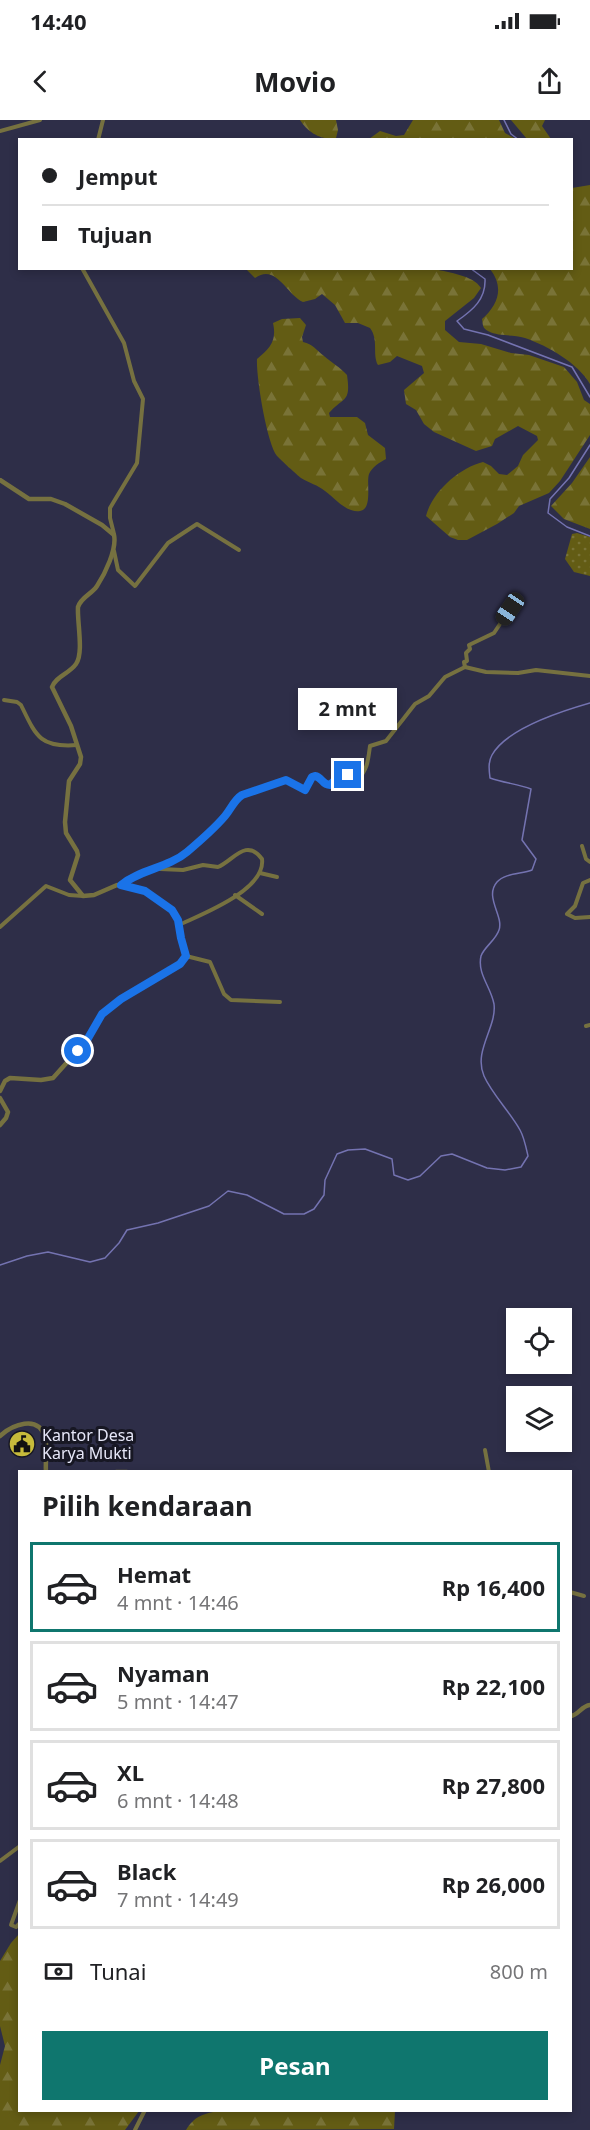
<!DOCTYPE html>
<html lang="id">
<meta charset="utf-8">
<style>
body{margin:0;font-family:"Noto Sans",sans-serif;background:#f2f2f2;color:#202124;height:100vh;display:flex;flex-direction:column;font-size:22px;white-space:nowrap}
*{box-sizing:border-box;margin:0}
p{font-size:20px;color:#757577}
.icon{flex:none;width:33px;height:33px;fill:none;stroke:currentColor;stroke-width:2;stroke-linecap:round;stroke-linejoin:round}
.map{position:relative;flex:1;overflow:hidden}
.panel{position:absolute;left:18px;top:1350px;width:554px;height:642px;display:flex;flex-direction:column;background:#fff;border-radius:0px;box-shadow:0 3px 9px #0003}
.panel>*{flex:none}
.hud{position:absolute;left:18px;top:18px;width:555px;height:132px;border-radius:0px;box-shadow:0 3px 9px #0003;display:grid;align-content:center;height:132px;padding:0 24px;background:#fff}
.tools{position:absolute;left:506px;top:1188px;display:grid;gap:12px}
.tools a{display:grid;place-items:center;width:66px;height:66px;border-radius:0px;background:#fff;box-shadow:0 3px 9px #0003;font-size:30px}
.end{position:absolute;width:27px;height:27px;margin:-14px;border:8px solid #1a73e8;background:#fff;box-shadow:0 0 0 3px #fff}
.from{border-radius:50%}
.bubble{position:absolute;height:42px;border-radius:0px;background:#fff;box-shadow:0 3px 9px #0003;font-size:20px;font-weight:700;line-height:42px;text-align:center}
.car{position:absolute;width:18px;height:36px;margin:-18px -9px;border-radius:8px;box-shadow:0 0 4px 2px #0007;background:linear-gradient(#222 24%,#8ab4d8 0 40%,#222 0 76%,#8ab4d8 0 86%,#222 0)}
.hud b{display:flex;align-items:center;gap:21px;height:57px;font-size:22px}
.hud b+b{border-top:2px solid #e0e0e0}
.hud i{width:15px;height:15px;background:#202124}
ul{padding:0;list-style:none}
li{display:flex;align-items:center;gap:18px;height:90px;margin:0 12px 9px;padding:0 12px;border:3px solid #e0e0e0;border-radius:0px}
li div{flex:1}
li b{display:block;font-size:22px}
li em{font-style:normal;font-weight:700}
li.on{border-color:#0f766e}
li>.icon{width:54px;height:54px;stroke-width:1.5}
h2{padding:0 24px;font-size:27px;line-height:72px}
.pay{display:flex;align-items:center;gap:15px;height:66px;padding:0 24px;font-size:22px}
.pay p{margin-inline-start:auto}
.action{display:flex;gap:12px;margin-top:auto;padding:12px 24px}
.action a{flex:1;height:69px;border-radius:0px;background:#0f766e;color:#fff;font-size:24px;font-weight:700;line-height:69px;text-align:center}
.status{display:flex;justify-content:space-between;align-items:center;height:42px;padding:0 30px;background:#fff;direction:ltr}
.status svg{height:16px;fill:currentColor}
header{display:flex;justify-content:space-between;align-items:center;height:78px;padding:0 24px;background:#fff;font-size:27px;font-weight:700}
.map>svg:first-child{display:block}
.grass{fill:url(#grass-dots)}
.forest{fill:url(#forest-firs)}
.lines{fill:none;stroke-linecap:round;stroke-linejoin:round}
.stream{stroke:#7473b1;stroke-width:1.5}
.minor{stroke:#767140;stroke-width:4}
.tertiary{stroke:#767140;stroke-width:4.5}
.route{stroke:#1a73e8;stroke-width:8}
.labels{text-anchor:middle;stroke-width:6;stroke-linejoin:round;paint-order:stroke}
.poi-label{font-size:16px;fill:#e6e7f8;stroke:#171723;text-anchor:start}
</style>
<div class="status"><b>14:40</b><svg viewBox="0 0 49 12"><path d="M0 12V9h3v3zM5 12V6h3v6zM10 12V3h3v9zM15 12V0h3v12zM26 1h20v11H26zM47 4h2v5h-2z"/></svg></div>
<header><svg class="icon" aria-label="back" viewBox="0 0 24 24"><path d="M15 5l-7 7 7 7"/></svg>Movio<svg class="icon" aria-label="share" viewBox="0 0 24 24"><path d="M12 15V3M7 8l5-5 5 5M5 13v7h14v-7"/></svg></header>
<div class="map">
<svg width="590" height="2010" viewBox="0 0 590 2010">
<defs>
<pattern id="grass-dots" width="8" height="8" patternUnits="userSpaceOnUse" patternTransform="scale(1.5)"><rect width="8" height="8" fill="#635c14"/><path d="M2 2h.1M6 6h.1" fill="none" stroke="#797337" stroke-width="1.8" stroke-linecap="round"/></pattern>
<pattern id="forest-firs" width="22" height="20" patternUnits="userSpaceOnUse" patternTransform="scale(1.5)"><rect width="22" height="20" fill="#635c14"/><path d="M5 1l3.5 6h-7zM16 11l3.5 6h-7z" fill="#797337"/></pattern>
</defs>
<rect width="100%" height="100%" fill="#2e2e48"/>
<polygon class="grass" points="577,413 590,417 590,456 574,452 565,439 572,414"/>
<g class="forest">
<path d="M300 0H336L338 10 336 18C322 21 307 12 300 0Z"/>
<polygon points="413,0 499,0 505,13 516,19 369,19 380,11 396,16 404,15"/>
<polygon points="511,0 545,0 542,6 551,19 527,19"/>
<path d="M590 65V264C578 243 548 226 525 218 513 214 499 217 488 211 482 208 483 204 482 199 499 184 504 167 490 149L572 148V68Z"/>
<path d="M246 149H435C449 153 473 155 481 168L474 178 445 201V210L459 222 481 224 511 233 529 235 564 247 577 262 584 280 590 284V315L560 361 549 373 519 386 514 393 497 404 467 420H458L450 417 426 396C432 372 459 348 483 342L491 346 499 354 507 355 518 346 523 335 538 320 537 316 518 306 495 319 492 326 476 331 434 312 424 304 416 290 406 284 404 270 424 253 422 246 397 236 390 242 378 245C372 234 379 220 370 208L358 203H345L335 185 322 174 315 179 303 182C286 174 276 143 255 158Z"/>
<path d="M300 198 306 205 302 217 303 222C313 224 316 230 324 236 332 243 340 247 347 255 351 283 344 276 329 293L330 297H357L365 303 368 315 385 328 386 339C380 342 372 347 369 354 366 363 373 389 360 391 346 393 335 378 325 371 318 365 309 363 301 358 297 355 281 340 277 336 267 324 256 257 257 239 270 228 277 221 273 203L282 199Z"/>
<polygon points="590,337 590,409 564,399 551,386 572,363"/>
<polygon points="19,1814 20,1990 139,1991 125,2010 0,2010 0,1945 5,1926 0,1906 0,1841 11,1823"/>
<path d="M220 1991H395L394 2009 186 2010C194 1996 205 1993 220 1991Z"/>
</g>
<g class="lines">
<g class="stream">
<polyline points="504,0 511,14 519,20"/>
<path d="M470 148 485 159C486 179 473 190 457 201L464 209 488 215 572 247 590 277"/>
<polyline points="590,325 569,358 550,379 548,393 567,407 590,416"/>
<path d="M0 1145 27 1136 48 1132 90 1142 105 1138 119 1123 127 1110 158 1103 209 1086 228 1071 247 1075 284 1094H304L314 1089 324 1075 325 1060 337 1034 348 1030 365 1029 392 1039 394 1055 408 1060 420 1056 441 1036 452 1034 487 1048 505 1050 521 1047 528 1036C526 1027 524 1017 520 1010 510 992 492 974 484 956 473 931 497 907 494 884 491 867 477 854 481 836 484 827 496 820 499 810 504 796 484 777 497 762 505 753 522 754 532 750L536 739 522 720 531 669C518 664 504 663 490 658 489 650 488 642 492 635 507 608 562 591 590 583"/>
</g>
<g class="minor">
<polyline points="0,11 40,0"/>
<polyline points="98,20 103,0"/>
<polyline points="82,148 124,223 134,261 143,279 137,343 110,388 110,398 114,414"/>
<polyline points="114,431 118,450 135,466 168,423 197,404 239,430"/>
<polyline points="465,547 464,542 467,541 466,533 470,529 469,525 494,513 510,489"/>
<path d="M4 580 17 582 21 585C36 616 40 628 77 625"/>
<polyline points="582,726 586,739 590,742"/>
<path d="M160 749 183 750 203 745 218 747C233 741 246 717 262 739 266 770 202 794 179 805"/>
<polyline points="260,753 277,757"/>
<polyline points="590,760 583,763 575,786 567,794 575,798 590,797"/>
<path d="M121 765C141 749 167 748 187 732 200 721 213 709 225 696 231 689 234 679 242 675L286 660 305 670 312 657 315 656 320 658 325 664 330 665 344 648 351 660 358 659C368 649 368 640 370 626L386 621 415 584 429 576 445 557 465 547 486 552 518 553 536 550 590 556"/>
<polyline points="235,775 262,794"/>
<polyline points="0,807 46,766 69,775 83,776"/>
<polyline points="186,836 210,842 224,874 231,880 280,882"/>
<polyline points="586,906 590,905"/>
<polyline points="485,1330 489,1352"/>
<polyline points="570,1472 584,1476"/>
<polyline points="0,1741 20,1726"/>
<polyline points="20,1780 11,1805 16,1807 20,1803"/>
<polyline points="135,2010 145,1990"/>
</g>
<g class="tertiary">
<path d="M0 360 29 379H51L65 384 102 405 114 415C117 429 105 454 97 466 92 474 81 477 78 487 77 502 84 533 76 544 69 554 56 556 52 567L71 606 81 637 80 644 69 661 65 702 66 713 77 731 78 735 70 760 83 776 94 775 117 765 128 766 145 771 166 785 176 795 186 836 180 844 121 879 102 894 87 920 53 958 41 960 10 958 5 961 0 971"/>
<polyline points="0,978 8,992 6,998 0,1005"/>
<path d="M0 1316C12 1305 38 1294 45 1317 48 1327 45 1341 46 1352"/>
<polyline points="116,1352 127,1352"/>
<path d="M570 1596C578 1596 581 1586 590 1585"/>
</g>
</g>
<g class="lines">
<path class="route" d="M78 931 87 920 102 894 121 879 180 844 186 836 181 818 178 800 172 790 145 771 121 765C141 749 168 748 187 732 200 721 214 709 225 696 231 689 234 680 242 675L286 660 305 670 312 657 315 656C322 657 322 665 330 665L337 658 343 648 346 649 348 655"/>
</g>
<defs>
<symbol id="civic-disc" viewBox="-11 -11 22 22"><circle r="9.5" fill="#c7bb3b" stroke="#171723"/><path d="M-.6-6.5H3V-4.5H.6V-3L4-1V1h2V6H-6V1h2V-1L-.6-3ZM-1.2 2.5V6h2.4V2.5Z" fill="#111"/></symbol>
</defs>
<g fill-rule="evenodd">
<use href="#civic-disc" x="7" y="1309" width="30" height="30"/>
</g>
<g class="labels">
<g class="poi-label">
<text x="42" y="1321">Kantor Desa<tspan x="42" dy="18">Karya Mukti</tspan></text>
</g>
</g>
</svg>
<div class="tools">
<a><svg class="icon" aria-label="locate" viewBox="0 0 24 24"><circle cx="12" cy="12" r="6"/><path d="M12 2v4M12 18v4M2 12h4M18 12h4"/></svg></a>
<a><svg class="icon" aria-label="layers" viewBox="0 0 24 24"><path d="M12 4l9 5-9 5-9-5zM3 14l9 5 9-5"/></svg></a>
</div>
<i class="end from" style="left:78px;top:931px"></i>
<i class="end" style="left:348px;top:655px"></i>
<div class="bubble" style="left:298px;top:568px;width:99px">2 mnt</div>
<i class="car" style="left:510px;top:489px;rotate:214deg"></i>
<div class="hud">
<b><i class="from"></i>Jemput</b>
<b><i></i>Tujuan</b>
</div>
<section class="panel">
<h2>Pilih kendaraan</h2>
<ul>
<li class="on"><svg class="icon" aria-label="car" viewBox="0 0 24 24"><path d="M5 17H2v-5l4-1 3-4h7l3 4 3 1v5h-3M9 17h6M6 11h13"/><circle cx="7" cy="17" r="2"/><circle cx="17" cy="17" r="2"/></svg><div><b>Hemat</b><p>4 mnt · 14:46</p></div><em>Rp 16,400</em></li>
<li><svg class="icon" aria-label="car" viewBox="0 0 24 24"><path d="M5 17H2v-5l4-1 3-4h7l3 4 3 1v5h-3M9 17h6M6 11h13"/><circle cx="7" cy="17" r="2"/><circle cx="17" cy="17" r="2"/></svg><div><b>Nyaman</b><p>5 mnt · 14:47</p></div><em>Rp 22,100</em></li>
<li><svg class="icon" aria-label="car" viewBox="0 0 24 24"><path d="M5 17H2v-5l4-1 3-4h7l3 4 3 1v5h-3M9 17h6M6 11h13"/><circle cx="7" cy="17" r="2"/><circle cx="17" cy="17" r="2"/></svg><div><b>XL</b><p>6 mnt · 14:48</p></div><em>Rp 27,800</em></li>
<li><svg class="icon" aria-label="car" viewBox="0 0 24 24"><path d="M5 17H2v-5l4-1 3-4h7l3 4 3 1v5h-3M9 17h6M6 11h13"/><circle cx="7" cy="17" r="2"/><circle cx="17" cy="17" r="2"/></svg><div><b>Black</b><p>7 mnt · 14:49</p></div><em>Rp 26,000</em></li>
</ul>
<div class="pay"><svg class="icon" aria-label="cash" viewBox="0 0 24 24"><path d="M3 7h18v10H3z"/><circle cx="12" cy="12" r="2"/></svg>Tunai<p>800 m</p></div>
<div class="action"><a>Pesan</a></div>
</section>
</div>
